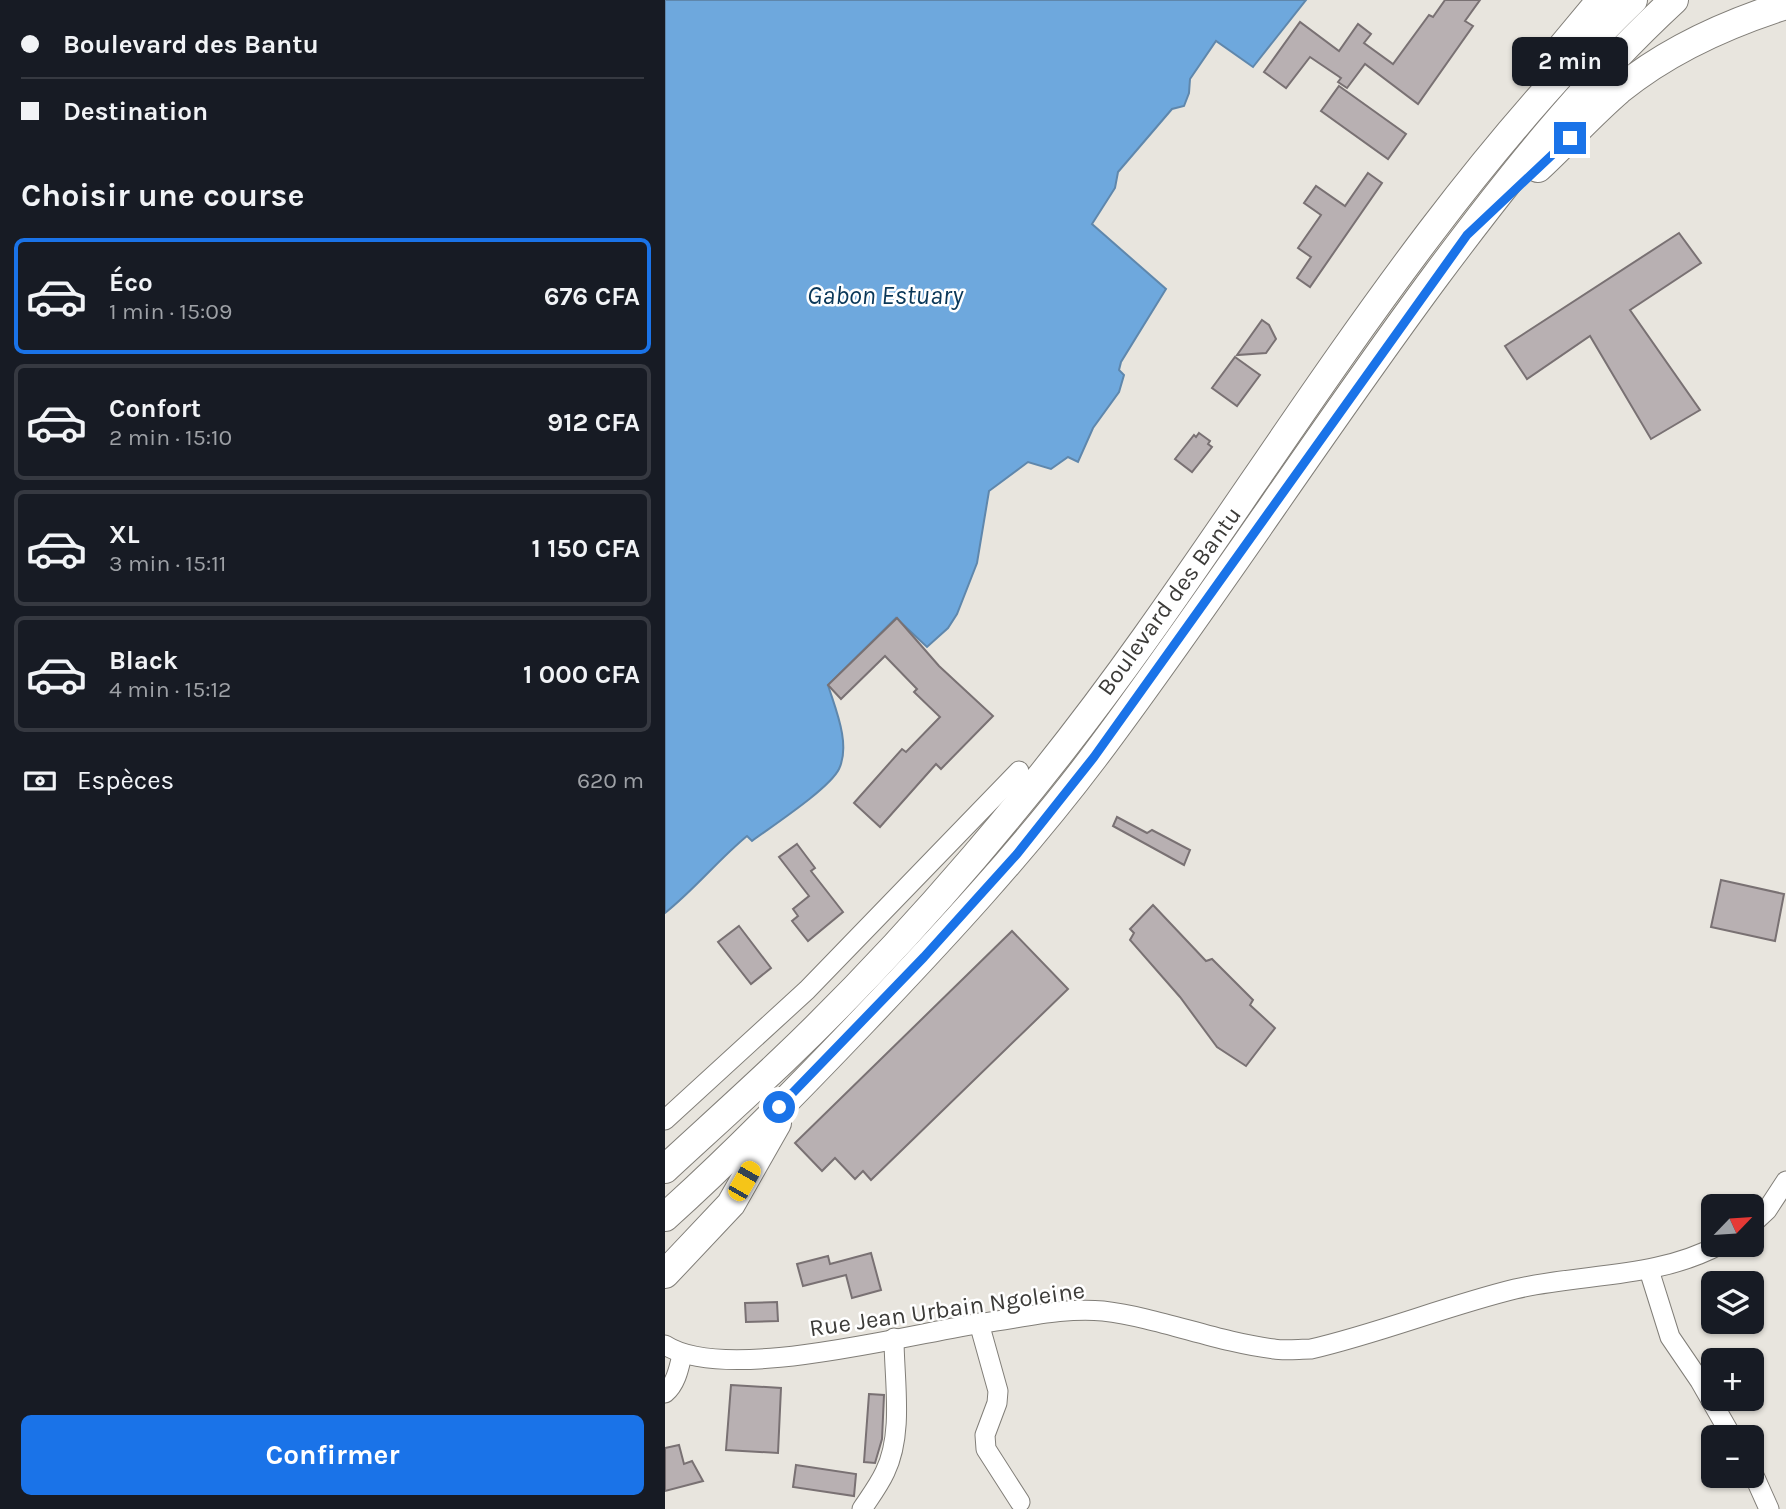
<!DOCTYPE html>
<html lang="fr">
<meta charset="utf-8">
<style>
body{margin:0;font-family:Karla,sans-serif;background:#242831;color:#f1f3f6;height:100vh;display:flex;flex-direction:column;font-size:26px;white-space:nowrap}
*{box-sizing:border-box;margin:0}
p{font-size:23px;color:#9ea1a6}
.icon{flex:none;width:38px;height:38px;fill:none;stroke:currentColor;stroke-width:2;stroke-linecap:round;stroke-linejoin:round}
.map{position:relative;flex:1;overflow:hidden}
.sheet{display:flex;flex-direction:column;background:#171b24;width:665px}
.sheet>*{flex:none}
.banner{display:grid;align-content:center;height:154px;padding:0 21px;background:#171b24}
.needle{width:46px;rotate:65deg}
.controls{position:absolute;left:1036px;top:1194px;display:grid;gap:14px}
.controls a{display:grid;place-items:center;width:63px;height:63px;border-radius:10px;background:#171b24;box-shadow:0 2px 5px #0004;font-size:35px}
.end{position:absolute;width:32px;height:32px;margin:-16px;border:9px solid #1a73e8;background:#fff;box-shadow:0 0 0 4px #fff}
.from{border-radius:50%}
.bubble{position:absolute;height:49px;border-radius:10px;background:#171b24;box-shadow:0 2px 5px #0004;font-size:23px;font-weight:700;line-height:49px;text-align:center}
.car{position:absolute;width:21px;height:42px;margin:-21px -10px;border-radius:9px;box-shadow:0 0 5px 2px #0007;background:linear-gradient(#f5c518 24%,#345 0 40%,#f5c518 0 76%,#345 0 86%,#f5c518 0)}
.banner b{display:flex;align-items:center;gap:24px;height:66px;font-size:26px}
.banner b+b{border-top:2px solid #363941}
.banner i{width:18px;height:18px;background:#f1f3f6}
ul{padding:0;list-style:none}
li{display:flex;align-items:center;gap:21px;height:116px;margin:0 14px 10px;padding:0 7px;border:4px solid #363941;border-radius:10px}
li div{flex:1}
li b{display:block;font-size:26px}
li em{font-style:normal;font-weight:700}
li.selected{border-color:#1a73e8}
li>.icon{width:63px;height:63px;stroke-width:1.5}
h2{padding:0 21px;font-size:32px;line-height:84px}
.pay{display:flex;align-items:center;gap:18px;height:77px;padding:0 21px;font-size:26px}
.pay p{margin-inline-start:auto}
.action{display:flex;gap:14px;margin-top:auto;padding:14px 21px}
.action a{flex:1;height:80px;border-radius:10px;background:#1a73e8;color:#fff;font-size:28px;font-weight:700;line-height:80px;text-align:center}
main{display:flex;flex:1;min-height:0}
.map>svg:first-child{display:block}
.water{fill:#6ea8dd;stroke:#5f87ac;stroke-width:2}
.building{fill:#b8b0b2;stroke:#797173;stroke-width:2}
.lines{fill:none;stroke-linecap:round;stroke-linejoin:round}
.minor-casing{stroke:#817e78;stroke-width:21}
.highway-casing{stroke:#817e78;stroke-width:30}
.minor{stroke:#fff;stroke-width:19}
.highway{stroke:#fff;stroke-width:28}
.route{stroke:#1a73e8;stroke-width:9}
.labels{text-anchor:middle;stroke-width:5;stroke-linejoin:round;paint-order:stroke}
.street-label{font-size:24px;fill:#3c3b38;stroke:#fff}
.water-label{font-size:26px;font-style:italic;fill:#093759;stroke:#fff}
</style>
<main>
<section class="sheet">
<div class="banner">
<b><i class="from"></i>Boulevard des Bantu</b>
<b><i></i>Destination</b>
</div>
<h2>Choisir une course</h2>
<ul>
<li class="selected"><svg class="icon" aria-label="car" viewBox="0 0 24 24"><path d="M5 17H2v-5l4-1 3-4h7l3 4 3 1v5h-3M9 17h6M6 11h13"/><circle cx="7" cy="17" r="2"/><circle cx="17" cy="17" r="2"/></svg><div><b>Éco</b><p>1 min · 15:09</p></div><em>676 CFA</em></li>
<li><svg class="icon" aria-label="car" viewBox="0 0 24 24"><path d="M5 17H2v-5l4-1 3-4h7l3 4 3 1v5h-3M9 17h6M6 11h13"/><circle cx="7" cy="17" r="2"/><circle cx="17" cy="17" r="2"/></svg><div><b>Confort</b><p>2 min · 15:10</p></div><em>912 CFA</em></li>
<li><svg class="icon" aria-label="car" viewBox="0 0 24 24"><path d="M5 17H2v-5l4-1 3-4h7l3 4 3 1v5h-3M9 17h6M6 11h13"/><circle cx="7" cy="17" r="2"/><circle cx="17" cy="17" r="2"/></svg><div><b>XL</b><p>3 min · 15:11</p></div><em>1 150 CFA</em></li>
<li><svg class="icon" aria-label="car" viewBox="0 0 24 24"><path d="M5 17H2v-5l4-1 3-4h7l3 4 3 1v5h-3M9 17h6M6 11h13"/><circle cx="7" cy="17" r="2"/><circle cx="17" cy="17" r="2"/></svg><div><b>Black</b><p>4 min · 15:12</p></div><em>1 000 CFA</em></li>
</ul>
<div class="pay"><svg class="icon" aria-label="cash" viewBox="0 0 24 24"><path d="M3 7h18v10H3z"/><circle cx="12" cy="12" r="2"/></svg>Espèces<p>620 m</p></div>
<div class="action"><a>Confirmer</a></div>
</section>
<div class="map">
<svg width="1121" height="1509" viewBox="0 0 1121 1509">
<rect width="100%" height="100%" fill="#e8e5de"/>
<path class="water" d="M0 0H641L588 67 551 41 525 79 524 93 519 106 507 109 453 172 450 188 427 224 501 289 456 362 454 370 459 375 454 392 428 428 413 462 403 457 386 469 363 462 324 491 312 563 292 614 283 628 262 647 231 618 163 685C170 708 186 744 174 769 164 789 107 826 87 841L82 836C53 860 30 889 0 913Z"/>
<g class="building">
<polygon points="780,0 815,0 800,21 808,26 753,104 700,64 682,88 673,82 676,78 645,57 621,88 599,72 635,22 674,51 693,24 706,34 699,43 728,64 764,15 768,17"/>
<polygon points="674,86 741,134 723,159 656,111"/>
<polygon points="703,173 717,183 645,287 632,278 646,257 633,248 656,215 639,203 651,186 680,206"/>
<polygon points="1014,233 1036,263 965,310 1035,410 986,439 925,336 862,379 840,346"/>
<polygon points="597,320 604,325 611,339 601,353 572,355"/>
<polygon points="570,357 595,375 572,406 547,388"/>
<polygon points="534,433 545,441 543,444 547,447 527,472 510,459 529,435 531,437"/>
<polygon points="232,618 274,666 328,716 276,769 271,764 215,827 189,803 237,749 241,752 275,717 249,692 252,689 220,656 176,699 163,685"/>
<polygon points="452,817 482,833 487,830 525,850 519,865 448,826"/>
<polygon points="132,844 150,868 146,871 178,912 143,941 127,921 133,916 128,909 144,896 114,857"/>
<polygon points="1056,880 1119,894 1110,941 1046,927"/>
<polygon points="488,905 541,961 547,959 588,1000 585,1005 610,1028 581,1066 552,1047 515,997 465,940 469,933 465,929"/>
<polygon points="74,926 106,968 86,984 53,942"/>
<polygon points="347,931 403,989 206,1180 198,1171 190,1179 170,1158 157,1171 130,1143"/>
<polygon points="206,1253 216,1290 187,1298 181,1275 138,1286 132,1264 163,1256 165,1264"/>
<polygon points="112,1302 113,1321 81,1322 80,1303"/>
<polygon points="66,1385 116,1388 113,1453 61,1450"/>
<polygon points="204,1394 219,1395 217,1439 210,1463 199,1462"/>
<polygon points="14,1445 19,1464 27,1461 38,1481 0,1491 0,1448"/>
<polygon points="131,1465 191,1474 189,1496 128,1487"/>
</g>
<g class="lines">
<defs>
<g id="minor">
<polyline points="0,1120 142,990 354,771"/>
<polyline points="1087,1224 1102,1210 1121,1181"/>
<polyline points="984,1270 1005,1337 1035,1381 1067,1437"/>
<polyline points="314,1323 333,1391 332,1403 320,1435 321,1449 355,1502"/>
<path d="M0 1345C60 1384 244 1334 317 1323 356 1318 399 1307 438 1311 496 1318 551 1342 609 1349 620 1351 634 1349 646 1349 715 1333 781 1306 850 1289 919 1273 992 1279 1056 1244"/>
<path d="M0 1393C11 1384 14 1368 17 1355"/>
<polyline points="1087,1471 1104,1509"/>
<path d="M197 1509C205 1497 214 1485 220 1472 239 1433 229 1380 229 1338"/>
</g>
<g id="highway">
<polyline points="891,54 936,0"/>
<path d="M873 168C900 143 926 114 954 90 1003 50 1061 24 1121 5"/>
<path d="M0 1169C39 1133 79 1097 118 1060 249 935 376 785 481 637 634 422 778 183 968 0"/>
<path d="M0 1217C69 1155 134 1088 198 1021 279 936 358 851 429 757 547 600 653 435 770 277 843 179 919 83 1009 0"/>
<polyline points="0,1274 66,1204 112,1123"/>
</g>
</defs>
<use href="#minor" class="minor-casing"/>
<use href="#highway" class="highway-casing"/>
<use href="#minor" class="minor"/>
<use href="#highway" class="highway"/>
</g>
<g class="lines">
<polyline class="route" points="114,1107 259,957 352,854 429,757 802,235 905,138"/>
</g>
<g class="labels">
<g class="street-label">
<text transform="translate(504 601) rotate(-54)" y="8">Boulevard des Bantu</text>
<text transform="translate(282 1309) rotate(-8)" y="8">Rue Jean Urbain Ngoleine</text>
</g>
<g class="water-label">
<text x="220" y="304">Gabon Estuary</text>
</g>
</g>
</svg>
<div class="controls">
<a><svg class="needle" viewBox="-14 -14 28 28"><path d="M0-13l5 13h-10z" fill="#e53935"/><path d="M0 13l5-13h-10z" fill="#9ea1a6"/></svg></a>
<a><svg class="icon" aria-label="layers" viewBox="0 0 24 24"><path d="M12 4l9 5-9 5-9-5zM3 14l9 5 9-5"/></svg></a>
<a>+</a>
<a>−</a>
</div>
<i class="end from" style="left:114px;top:1107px"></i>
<i class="end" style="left:905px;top:138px"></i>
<div class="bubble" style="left:847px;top:37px;width:116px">2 min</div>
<i class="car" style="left:79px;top:1181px;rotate:30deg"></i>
</div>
</main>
